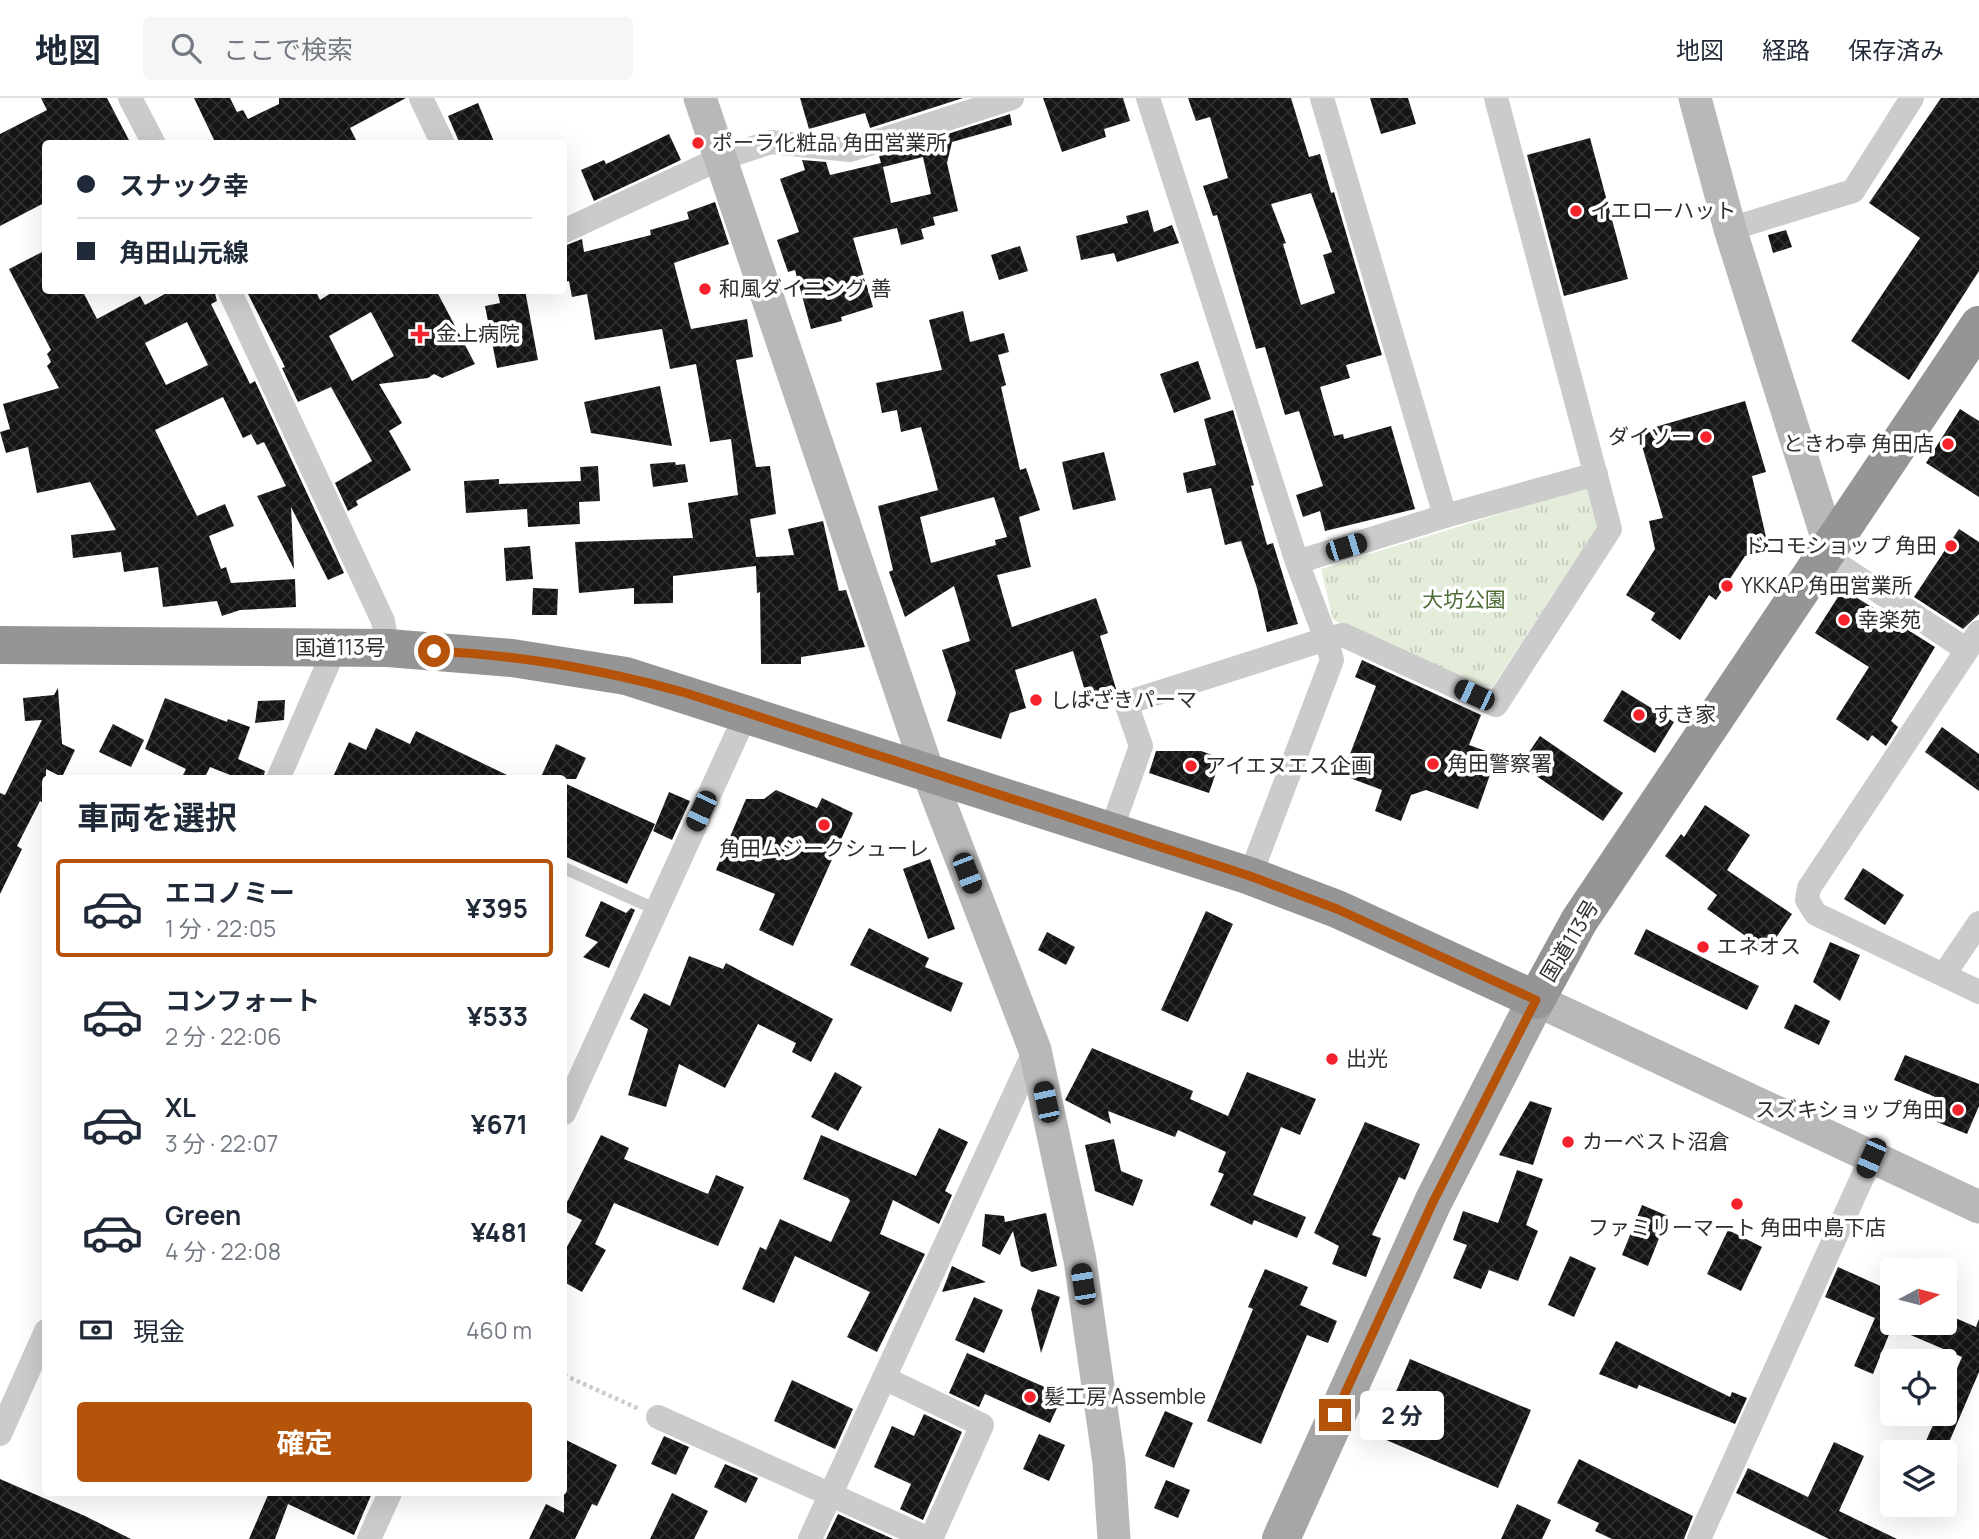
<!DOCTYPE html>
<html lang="ja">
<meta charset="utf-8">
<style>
body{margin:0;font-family:Manrope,"Noto Sans JP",sans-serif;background:#f6f6f7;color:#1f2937;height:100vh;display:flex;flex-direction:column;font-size:26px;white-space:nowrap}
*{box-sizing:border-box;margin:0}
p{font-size:23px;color:#747a83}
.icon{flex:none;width:38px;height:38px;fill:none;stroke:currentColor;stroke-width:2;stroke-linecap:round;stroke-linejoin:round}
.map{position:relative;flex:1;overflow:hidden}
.sheet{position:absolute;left:42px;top:677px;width:525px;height:721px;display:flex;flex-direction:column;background:#fff;border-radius:7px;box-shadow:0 7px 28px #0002}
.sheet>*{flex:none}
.guide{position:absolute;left:42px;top:42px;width:525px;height:154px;border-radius:7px;box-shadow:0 7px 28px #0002;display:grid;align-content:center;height:154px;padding:0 35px;background:#fff}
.needle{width:46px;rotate:83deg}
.fabs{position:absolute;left:1880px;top:1160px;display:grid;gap:14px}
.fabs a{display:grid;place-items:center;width:77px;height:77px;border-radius:7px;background:#fff;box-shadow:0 7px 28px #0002;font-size:35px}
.end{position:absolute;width:32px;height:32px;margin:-16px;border:9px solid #b45309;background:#fff;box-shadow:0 0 0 4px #fff}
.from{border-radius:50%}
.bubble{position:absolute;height:49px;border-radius:7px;background:#fff;box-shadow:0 7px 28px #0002;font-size:23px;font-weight:700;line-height:49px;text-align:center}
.car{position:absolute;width:21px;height:42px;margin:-21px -10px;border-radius:9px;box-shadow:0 0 5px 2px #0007;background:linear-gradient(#222 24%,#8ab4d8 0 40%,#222 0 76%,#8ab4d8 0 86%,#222 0)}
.guide b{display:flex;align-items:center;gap:24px;height:66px;font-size:26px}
.guide b+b{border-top:2px solid #e0e1e3}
.guide i{width:18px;height:18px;background:#1f2937}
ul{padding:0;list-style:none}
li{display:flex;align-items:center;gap:21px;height:98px;margin:0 14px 10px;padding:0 21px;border:4px solid transparent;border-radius:7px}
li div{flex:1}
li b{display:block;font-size:26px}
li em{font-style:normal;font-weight:700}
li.on{border-color:#b45309}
li>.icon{width:63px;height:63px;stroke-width:1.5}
h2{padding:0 35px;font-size:32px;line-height:84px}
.pay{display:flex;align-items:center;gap:18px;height:77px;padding:0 35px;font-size:26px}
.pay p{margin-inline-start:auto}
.action{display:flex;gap:14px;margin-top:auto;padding:14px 35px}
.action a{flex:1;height:80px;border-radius:7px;background:#b45309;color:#fff;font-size:28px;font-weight:700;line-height:80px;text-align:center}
header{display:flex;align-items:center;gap:42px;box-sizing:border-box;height:98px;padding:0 35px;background:#fff;border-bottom:2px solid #e0e1e3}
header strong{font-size:33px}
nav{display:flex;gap:38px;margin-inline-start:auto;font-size:24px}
.search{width:490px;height:63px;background:#f6f6f7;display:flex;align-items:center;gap:18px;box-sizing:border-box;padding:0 24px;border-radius:7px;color:#747a83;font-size:26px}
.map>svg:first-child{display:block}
.park{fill:url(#park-tufts)}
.building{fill:url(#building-cross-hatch);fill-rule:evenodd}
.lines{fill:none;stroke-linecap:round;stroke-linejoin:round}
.path{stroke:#cbcbcb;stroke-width:4.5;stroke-dasharray:3.5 3.5;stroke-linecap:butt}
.lane{stroke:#cbcbcb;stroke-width:12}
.street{stroke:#cbcbcb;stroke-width:24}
.secondary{stroke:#b8b8b8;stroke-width:33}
.primary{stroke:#a6a6a6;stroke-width:38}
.highway{stroke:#959595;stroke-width:38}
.route{stroke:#b45309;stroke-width:9}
.poi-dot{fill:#f3222d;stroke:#fff;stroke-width:2.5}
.labels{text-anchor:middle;stroke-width:7;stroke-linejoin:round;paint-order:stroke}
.poi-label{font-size:21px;fill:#2e2e2e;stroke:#fff;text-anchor:start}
.park-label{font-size:21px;fill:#506d38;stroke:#fff}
.street-label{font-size:21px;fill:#2e2e2e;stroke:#fff}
</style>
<header>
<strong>地図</strong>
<div class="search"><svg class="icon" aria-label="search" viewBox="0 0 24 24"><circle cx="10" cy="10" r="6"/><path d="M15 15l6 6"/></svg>ここで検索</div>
<nav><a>地図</a><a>経路</a><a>保存済み</a></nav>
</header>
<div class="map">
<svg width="1979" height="1441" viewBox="0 0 1979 1441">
<defs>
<pattern id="park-tufts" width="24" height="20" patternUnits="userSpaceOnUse" patternTransform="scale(1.75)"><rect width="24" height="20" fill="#e4ecda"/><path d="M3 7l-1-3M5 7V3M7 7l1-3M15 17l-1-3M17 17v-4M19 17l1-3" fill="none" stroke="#c4cbbb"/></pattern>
<pattern id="building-cross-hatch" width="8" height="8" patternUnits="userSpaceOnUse" patternTransform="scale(1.75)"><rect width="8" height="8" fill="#151515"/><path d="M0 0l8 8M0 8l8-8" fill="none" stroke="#2f2f2f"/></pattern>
</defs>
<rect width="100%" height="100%" fill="#fff"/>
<polygon class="park" points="1587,389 1598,429 1493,588 1482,588 1333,522 1321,471"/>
<g class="building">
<polygon points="41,0 107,0 131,46 46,46 46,104 0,128 0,36 47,12"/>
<polygon points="194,0 230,0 237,14 243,12 248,21 279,6 279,0 406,0 350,30 358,46 216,46"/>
<polygon points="800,0 963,0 870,30 865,15 809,31"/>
<polygon points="1043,0 1123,0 1130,23 1104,31 1106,39 1062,54"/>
<path d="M1188 0H1291L1309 59 1320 56 1331 95 1334 94 1382 257 1346 267 1350 280 1320 289 1334 338 1343 336 1344 341 1391 328 1415 411 1325 433 1320 413 1303 419 1296 397 1323 388 1299 313 1285 317 1265 249 1256 251 1217 117 1213 118 1203 88 1228 80 1210 19 1196 23ZM1311 95 1332 154 1323 157 1335 195 1301 207 1283 146 1286 145 1271 106Z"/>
<polygon points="1370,0 1408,0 1416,26 1381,36"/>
<polygon points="1941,0 1979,0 1979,173 1909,282 1851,243 1920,140 1869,105"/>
<polygon points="478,5 495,46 460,46 448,18"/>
<path d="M1010 16 1012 27 952 44 947 65 958 113 933 119 935 127 921 131 924 141 901 147 897 130 853 140 873 209 841 219 842 223 811 231 795 172 788 174 777 142 799 134 780 81 805 72 802 62 826 64 830 77 881 65 879 58ZM923 59 931 96 891 105 883 69Z"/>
<polygon points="669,36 681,62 594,103 581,72 604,62 606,66"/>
<polygon points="1590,40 1628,181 1564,198 1527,57"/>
<polygon points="715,104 729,146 674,165 691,231 747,221 753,259 736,262 756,369 770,368 776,416 750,421 756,459 794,457 788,431 823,423 839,493 846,492 865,549 801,559 801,566 761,566 760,494 757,495 756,468 673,478 673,505 634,506 634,490 579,495 575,444 693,440 688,405 738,397 731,341 710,344 696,266 670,271 662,231 595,242 587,196 572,199 569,183 564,184 564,148 582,141 584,154 651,137 650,132 689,121 687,114"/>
<polygon points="1148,112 1154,134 1172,127 1179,145 1117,164 1114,155 1081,162 1076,138 1128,125 1126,118"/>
<polygon points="1786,132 1792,149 1773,155 1768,137"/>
<polygon points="1020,148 1028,173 999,182 991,157"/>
<path d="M46 152V192H82L97 221 140 198 145 207 172 192H214L217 203 211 206 250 286 255 283 344 475 328 482 291 409 294 471 257 398 286 388 264 344 257 347 251 336 243 340 223 299 155 332 197 418 225 406 234 428 209 438 221 471 226 469 231 485 295 481 296 509 240 512 222 518 217 503 163 509 158 469 124 474 121 454 73 460 71 437 116 432 90 384 37 395 28 349 6 355 0 334 10 331 3 306 59 290 47 268 51 264 47 256 51 252 9 171ZM187 224 208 267 166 287 145 245Z"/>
<path d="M246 192H315L320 202 336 192H436L475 266 442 280 434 276 428 280 379 286 402 325 389 333 411 372 356 403 358 407 348 413 335 385 372 363 331 289 298 304 282 270 285 269ZM371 214 394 258 352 283 329 238Z"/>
<polygon points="497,192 525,192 538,262 497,270 485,208 500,205"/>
<path d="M963 213 970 244 1004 235 1009 254 998 257 1006 287 1001 289 1020 372 1026 370 1040 412 1019 419 1031 469 997 477 1012 529 1096 500 1108 535 1100 538 1117 594 1111 604 1090 610 1073 553 1015 572 1026 610 1010 615 1001 641 947 623 956 595 942 552 970 543 954 488 905 519 889 474 893 472 878 408 938 392 921 329 901 334 897 312 882 315 876 285 942 272 929 222ZM994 399 1007 439 995 442 996 447 931 465 920 419Z"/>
<polygon points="1198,263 1211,301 1174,315 1160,276"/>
<polygon points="660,288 672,348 591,335 584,304"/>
<polygon points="1745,303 1766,374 1752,378 1769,452 1745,458 1716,502 1709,497 1680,542 1651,522 1655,515 1626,497 1655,451 1649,423 1663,420 1638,334"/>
<polygon points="1960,311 1979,323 1979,399 1926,365"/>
<polygon points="1233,312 1254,387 1251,388 1267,447 1273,445 1298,526 1267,534 1257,490 1241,443 1225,447 1211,390 1187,395 1183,375 1216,367 1204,321"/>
<polygon points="1104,354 1116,402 1073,412 1062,364"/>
<polygon points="675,364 676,367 685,366 688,384 653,389 650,366"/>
<polygon points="598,368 600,403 579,404 580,426 528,429 527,411 466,415 464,383 499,381 499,386 581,383 580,369"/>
<polygon points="1959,431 1979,444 1979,516 1963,531 1914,499"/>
<polygon points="530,448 533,481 506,483 504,450"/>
<polygon points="533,490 558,491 557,517 532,517"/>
<polygon points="1843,491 1935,549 1891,623 1898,629 1886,648 1872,637 1868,643 1836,621 1869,569 1815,535"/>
<polygon points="1362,562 1481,617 1469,647 1497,657 1478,711 1426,692 1411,697 1401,723 1375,713 1382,692 1342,677 1376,588 1355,579"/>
<polygon points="58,590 62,646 75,652 62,679 46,671 46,706 40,703 17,748 22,751 0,796 0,695 5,697 42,622 25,623 23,600 54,597"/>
<polygon points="1622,592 1674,624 1655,655 1603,623"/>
<polygon points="165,600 227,624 228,621 250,629 238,661 265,673 263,681 240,681 210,669 204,681 181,681 186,671 145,651"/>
<polygon points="285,602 284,622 255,625 258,603"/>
<polygon points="113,626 144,642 131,669 99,654"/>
<polygon points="1942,629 1979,656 1979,693 1925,654"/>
<polygon points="376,630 410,646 416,633 515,681 332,681 349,644 366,652"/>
<polygon points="1540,638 1623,695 1603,723 1520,667"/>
<polygon points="556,646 586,660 576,681 540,681"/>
<polygon points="1156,653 1201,653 1221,660 1209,695 1149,675"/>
<polygon points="564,685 655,726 627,786 564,758"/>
<polygon points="776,692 817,710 822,700 853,715 793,848 759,832 775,796 716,772 746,701 764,701"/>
<polygon points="669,694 690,703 672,742 653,733"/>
<polygon points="1705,707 1750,737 1727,772 1792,816 1767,853 1707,811 1717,797 1665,758 1681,736 1684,739"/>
<polygon points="930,761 955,831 928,841 903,771"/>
<polygon points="1863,770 1904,797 1885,827 1844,801"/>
<polygon points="601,803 626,815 631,810 635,812 609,870 583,859 598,844 585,838"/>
<polygon points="1206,813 1233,826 1188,924 1161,912"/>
<polygon points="869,830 929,860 925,869 963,885 951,914 850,867"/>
<polygon points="1646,831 1759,888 1747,912 1634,856"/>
<polygon points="1047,834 1075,849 1066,867 1038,852"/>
<polygon points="1830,844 1860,857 1840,903 1813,884"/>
<polygon points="689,858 723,871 726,865 833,921 811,964 792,954 796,945 758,926 725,990 679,966 666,1009 628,997 648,931 630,921 644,895 670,908"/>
<polygon points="1795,906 1830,923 1819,947 1784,930"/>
<polygon points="1092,950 1193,993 1190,1001 1228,1018 1247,974 1316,1001 1300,1037 1281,1029 1253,1097 1306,1119 1297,1140 1254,1122 1252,1127 1210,1107 1224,1076 1218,1074 1226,1054 1178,1032 1175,1039 1108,1013 1111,1026 1065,1002"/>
<polygon points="1905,957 1979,986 1979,1008 1967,1036 1937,1024 1945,1003 1894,982"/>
<polygon points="835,974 862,989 838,1033 811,1019"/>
<polygon points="1530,1003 1552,1010 1533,1067 1499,1057"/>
<polygon points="1365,1024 1420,1046 1405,1082 1399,1079 1372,1137 1381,1140 1366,1179 1332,1166 1339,1148 1314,1135"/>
<polygon points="939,1030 968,1044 945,1093 952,1097 939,1126 893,1102 880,1136 925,1156 877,1254 847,1239 870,1194 795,1158 774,1205 742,1191 760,1149 766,1152 780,1121 831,1144 850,1103 848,1100 803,1081 821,1037 916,1078"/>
<polygon points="601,1037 629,1050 624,1061 708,1096 716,1077 744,1089 718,1148 614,1105 595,1146 606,1152 582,1194 564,1184 564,1154 582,1122 564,1113 564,1110"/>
<polygon points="1114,1041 1121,1073 1143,1082 1133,1108 1095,1093 1085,1047"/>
<polygon points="1517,1072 1543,1081 1526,1127 1538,1133 1518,1183 1489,1172 1481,1191 1453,1180 1467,1147 1453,1142 1463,1113 1498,1125"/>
<polygon points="1642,1107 1668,1118 1648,1168 1622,1157"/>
<polygon points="1046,1115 1057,1168 1032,1174 1021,1168 1013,1133 1000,1157 982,1148 985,1116 1004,1118 1005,1124"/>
<polygon points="1728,1132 1762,1149 1741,1193 1707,1176"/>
<polygon points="1570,1158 1596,1170 1574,1219 1548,1207"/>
<polygon points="952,1168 986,1184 942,1194"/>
<polygon points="1838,1169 1887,1191 1892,1180 1892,1225 1944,1225 1944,1215 1976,1229 1979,1221 1979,1274 1944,1356 1921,1354 1938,1316 1944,1316 1944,1301 1962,1259 1892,1229 1873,1276 1854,1268 1875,1220 1825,1199"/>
<polygon points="1265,1171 1308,1189 1300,1207 1337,1223 1328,1245 1307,1237 1261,1346 1207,1323 1253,1211 1248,1209"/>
<polygon points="1038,1191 1060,1199 1041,1255 1031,1211"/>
<polygon points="974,1199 1003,1212 984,1255 955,1242"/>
<polygon points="1616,1243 1730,1299 1732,1294 1747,1300 1735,1326 1639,1287 1637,1291 1599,1276"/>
<polygon points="967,1255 1063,1297 1050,1325 985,1296 979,1309 949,1295"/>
<polygon points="1410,1261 1531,1312 1498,1390 1377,1338"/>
<polygon points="792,1282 853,1311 835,1351 774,1323"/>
<polygon points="1165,1313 1193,1325 1174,1370 1145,1358"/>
<polygon points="924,1316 962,1334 923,1422 900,1411 911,1386 874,1369 892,1328 914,1338"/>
<polygon points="1039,1336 1065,1347 1049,1383 1023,1371"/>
<polygon points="664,1338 689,1349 676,1377 651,1366"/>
<polygon points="564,1341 617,1367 597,1408 592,1406 575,1441 529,1441 546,1406 564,1415"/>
<polygon points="1834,1344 1864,1358 1839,1413 1897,1441 1829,1441 1736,1395 1748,1370 1808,1399"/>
<polygon points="1579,1361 1693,1418 1684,1441 1612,1441 1595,1433 1599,1425 1557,1405"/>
<polygon points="725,1366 758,1380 746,1405 714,1389"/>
<polygon points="0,1381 85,1418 131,1441 0,1441"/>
<polygon points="1166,1382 1190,1392 1178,1420 1154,1410"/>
<polygon points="262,1395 372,1395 354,1437 288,1406 275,1441 249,1441 268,1397"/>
<polygon points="672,1395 708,1413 694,1441 650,1441"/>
<polygon points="1517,1406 1551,1422 1542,1441 1501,1441"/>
<polygon points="838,1416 893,1441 826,1441"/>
</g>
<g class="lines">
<polyline class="path" points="564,1277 639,1311"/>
<polyline class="lane" points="564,770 655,811"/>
<g class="street">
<polyline points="130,0 154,46"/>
<polyline points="421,0 443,46"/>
<polyline points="1730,131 1853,93 1912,0"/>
<polyline points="564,133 719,61 771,44 850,52 1012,0"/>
<polyline points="229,192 383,523 388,550"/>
<polyline points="1445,418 1596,376"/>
<polyline points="1830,449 1836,465 1967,552"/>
<polyline points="1297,464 1445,418 1322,0"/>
<polyline points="1979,534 1809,790 1807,802 1816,816 1979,894"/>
<polyline points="278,681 335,550"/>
<polyline points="1111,733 1141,648 1126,605 1326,541 1297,464 1148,0"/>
<polyline points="1250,778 1332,562 1326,541 1343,537 1496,607 1610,431 1496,0"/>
<polyline points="1945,875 1979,825"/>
<polyline points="564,1015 747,614"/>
<polyline points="884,1280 982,1327 931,1441"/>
<polyline points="658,1319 929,1441"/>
<polyline points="0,1336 46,1233"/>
<polyline points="369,1441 390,1395"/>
<polyline points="810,1441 1035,952"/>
<polyline points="1699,1441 1871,1060"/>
</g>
<g class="secondary">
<polyline points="700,0 928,674 1035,952 1080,1162 1109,1365 1114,1441"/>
<polyline points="1695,0 1730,131 1830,449"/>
<polyline points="1536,902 1979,1109"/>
</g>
<polyline class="primary" points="1281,1441 1433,1104 1536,902"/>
<polyline class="highway" points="0,547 388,550 512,560 626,578 1250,778 1337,811 1536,902 1579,823 1979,227"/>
</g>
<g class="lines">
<path class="route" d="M434 553C520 557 604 572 686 595L1250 778 1337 811 1536 902 1433 1104 1335 1317"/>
</g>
<g class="poi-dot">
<circle cx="698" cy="45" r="7"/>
<circle cx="1576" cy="113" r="7"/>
<circle cx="705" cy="191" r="7"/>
<path d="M416.5 225.5h7v7h7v7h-7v7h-7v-7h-7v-7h7z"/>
<circle cx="1706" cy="339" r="7"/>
<circle cx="1948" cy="346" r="7"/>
<circle cx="1951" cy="448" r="7"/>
<circle cx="1727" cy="488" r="7"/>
<circle cx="1844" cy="522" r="7"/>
<circle cx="1036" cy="602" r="7"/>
<circle cx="1639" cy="617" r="7"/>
<circle cx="1433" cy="666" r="7"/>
<circle cx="1191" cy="668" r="7"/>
<circle cx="824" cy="727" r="7"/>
<circle cx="1703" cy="849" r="7"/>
<circle cx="1332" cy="961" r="7"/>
<circle cx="1958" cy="1012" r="7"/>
<circle cx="1568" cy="1044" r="7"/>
<circle cx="1737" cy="1106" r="7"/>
<circle cx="1030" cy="1299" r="7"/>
</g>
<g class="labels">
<g class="poi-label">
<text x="712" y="52">ポーラ化粧品 角田営業所</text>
<text x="1590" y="120">イエローハット</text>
<text x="719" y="198">和風ダイニング 善</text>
<text x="436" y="243">金上病院</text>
<text x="1692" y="346" text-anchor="end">ダイソー</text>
<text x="1934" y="353" text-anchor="end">ときわ亭 角田店</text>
<text x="1937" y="455" text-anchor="end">ドコモショップ 角田</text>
<text x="1741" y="495">YKKAP 角田営業所</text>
<text x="1858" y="529">幸楽苑</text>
<text x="1050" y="609">しばざきパーマ</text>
<text x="1653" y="624">すき家</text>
<text x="1447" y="673">角田警察署</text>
<text x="1205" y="675">アイエヌエス企画</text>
<text x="824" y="758" text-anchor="middle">角田ムジークシューレ</text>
<text x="1717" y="856">エネオス</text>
<text x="1346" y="968">出光</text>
<text x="1944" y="1019" text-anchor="end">スズキショップ角田</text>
<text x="1582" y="1051">カーベスト沼倉</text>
<text x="1737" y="1137" text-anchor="middle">ファミリーマート 角田中島下店</text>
<text x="1044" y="1306">髪工房 Assemble</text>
</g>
<g class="park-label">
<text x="1464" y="509">大坊公園</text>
</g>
<g class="street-label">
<text x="340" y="557">国道113号</text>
<text transform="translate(1570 843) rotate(-59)" y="7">国道113号</text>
</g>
</g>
</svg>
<div class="fabs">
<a><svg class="needle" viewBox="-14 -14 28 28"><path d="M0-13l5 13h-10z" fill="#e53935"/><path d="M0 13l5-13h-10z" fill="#747a83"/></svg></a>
<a><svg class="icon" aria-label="locate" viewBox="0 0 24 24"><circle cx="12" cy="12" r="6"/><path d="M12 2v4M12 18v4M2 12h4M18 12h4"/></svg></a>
<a><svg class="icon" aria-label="layers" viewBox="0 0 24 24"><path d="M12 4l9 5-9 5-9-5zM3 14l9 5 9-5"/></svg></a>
</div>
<i class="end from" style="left:434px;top:553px"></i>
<i class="end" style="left:1335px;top:1317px"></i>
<div class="bubble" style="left:1360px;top:1293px;width:84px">2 分</div>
<i class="car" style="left:1346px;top:449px;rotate:73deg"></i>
<i class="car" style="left:1474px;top:597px;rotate:295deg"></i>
<i class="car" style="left:701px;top:713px;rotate:205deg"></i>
<i class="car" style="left:967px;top:775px;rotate:159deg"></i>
<i class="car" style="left:1046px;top:1004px;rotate:348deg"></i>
<i class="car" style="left:1871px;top:1060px;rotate:204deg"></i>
<i class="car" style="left:1083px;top:1186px;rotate:351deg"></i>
<div class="guide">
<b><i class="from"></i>スナック幸</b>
<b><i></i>角田山元線</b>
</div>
<section class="sheet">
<h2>車両を選択</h2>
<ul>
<li class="on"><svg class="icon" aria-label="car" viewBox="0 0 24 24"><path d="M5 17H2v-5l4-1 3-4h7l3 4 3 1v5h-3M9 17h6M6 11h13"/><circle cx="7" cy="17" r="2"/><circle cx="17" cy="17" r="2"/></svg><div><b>エコノミー</b><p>1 分 · 22:05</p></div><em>¥395</em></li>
<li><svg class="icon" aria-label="car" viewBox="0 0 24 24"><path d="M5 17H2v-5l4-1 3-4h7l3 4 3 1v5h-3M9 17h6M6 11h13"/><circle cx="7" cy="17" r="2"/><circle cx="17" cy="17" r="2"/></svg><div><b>コンフォート</b><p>2 分 · 22:06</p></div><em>¥533</em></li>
<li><svg class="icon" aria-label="car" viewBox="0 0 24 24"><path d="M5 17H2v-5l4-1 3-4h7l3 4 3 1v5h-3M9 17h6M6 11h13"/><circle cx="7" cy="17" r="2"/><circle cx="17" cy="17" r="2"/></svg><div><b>XL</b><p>3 分 · 22:07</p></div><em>¥671</em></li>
<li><svg class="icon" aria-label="car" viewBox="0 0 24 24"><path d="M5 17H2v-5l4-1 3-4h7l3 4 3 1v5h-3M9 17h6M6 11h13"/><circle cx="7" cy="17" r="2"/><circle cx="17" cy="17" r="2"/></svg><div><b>Green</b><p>4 分 · 22:08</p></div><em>¥481</em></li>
</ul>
<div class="pay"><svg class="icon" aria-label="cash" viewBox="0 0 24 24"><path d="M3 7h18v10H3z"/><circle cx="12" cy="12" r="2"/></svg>現金<p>460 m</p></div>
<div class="action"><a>確定</a></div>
</section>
</div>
